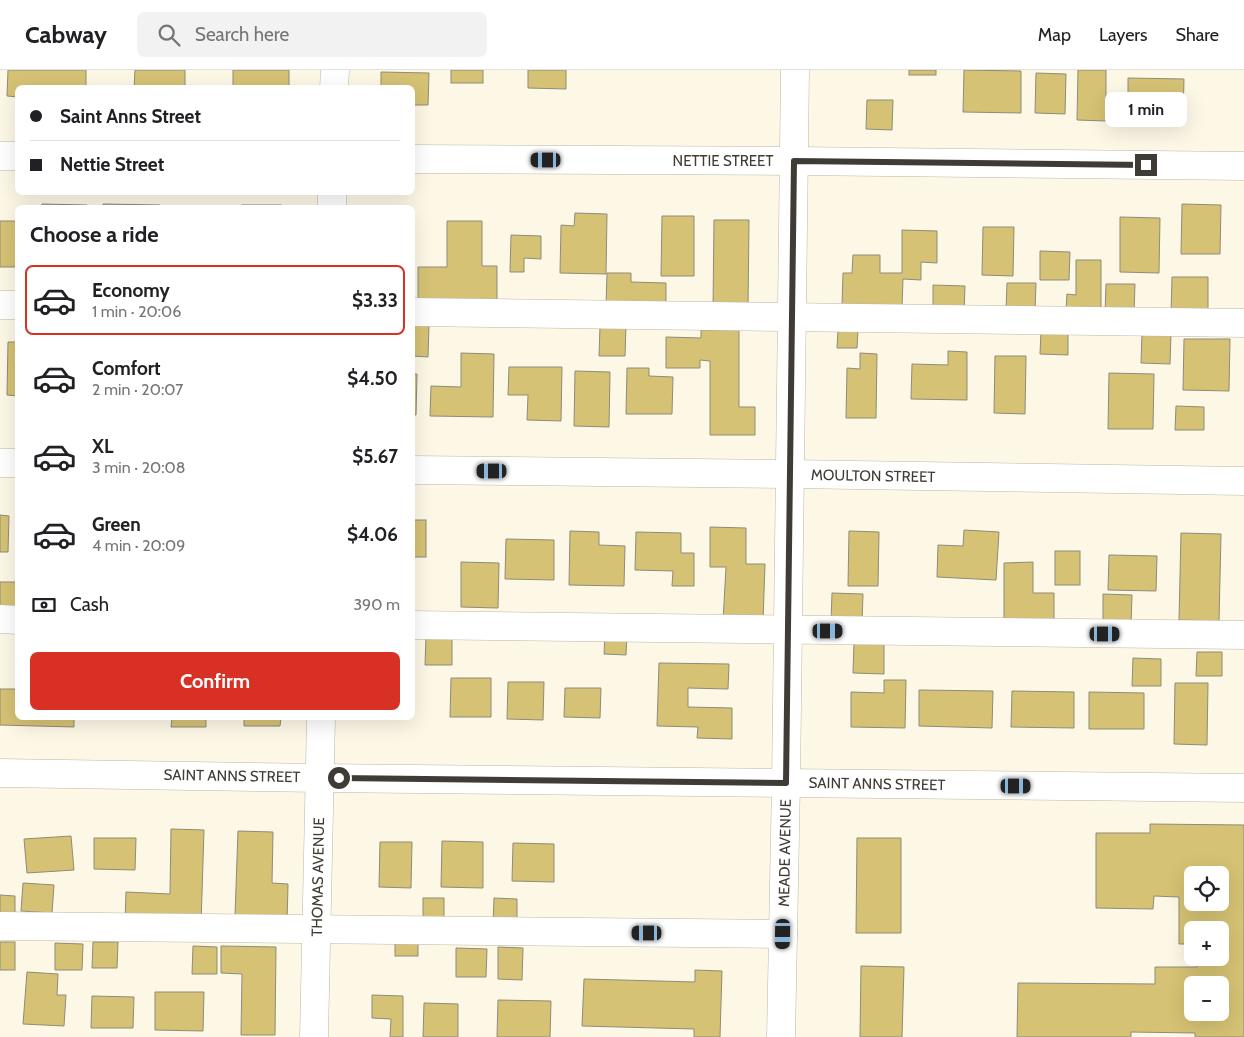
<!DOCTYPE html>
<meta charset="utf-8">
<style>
body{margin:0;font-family:Cabin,sans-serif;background:#f2f2f2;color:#202124;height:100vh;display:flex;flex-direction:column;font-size:19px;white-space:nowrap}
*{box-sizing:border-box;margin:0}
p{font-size:16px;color:#757577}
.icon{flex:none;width:28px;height:28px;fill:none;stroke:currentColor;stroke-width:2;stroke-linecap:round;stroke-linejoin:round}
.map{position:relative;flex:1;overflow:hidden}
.sheet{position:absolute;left:15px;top:135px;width:400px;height:515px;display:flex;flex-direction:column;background:#fff;border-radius:8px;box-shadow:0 5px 20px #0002}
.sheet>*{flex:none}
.top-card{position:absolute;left:15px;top:15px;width:400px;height:110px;border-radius:8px;box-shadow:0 5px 20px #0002;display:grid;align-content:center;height:110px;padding:0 15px;background:#fff}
.buttons{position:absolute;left:1184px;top:796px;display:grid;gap:10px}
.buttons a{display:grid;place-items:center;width:45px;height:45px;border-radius:8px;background:#fff;box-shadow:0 5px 20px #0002;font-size:25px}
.end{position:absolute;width:22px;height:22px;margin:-11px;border:6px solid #3e3c35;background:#fff;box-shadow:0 0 0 2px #fff}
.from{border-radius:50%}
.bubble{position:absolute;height:35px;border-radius:8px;background:#fff;box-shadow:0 5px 20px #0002;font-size:16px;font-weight:700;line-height:35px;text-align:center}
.car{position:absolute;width:15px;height:30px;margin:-15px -8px;border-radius:6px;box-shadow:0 0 4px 1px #0007;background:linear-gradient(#222 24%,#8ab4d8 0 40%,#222 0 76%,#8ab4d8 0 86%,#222 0)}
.top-card b{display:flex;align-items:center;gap:18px;height:48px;font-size:19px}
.top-card b+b{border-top:1px solid #e0e0e0}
.top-card i{width:12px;height:12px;background:#202124}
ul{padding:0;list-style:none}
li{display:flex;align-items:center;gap:15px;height:70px;margin:0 10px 8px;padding:0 5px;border:2px solid transparent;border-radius:8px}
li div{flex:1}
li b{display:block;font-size:19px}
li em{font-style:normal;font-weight:700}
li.selected{border-color:#d93025}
li>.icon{width:45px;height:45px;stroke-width:1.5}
h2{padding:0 15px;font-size:22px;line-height:60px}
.pay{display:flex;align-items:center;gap:12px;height:55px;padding:0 15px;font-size:19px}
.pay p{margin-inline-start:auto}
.button{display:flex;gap:10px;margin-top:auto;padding:10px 15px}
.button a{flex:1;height:58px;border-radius:8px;background:#d93025;color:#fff;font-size:20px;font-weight:700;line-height:58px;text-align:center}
header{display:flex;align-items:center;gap:30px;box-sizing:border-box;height:70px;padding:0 25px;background:#fff;border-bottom:1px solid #e0e0e0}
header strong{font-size:24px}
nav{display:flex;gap:28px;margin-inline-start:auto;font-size:18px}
.search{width:350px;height:45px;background:#f2f2f2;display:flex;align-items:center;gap:12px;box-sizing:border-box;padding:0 18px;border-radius:8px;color:#757577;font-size:19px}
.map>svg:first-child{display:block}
.building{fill:#d5c274;stroke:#8f8b7a;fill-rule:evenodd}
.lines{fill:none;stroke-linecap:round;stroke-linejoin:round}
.minor-casing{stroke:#bbb7a5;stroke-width:29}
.minor{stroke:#fff;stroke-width:28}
.route{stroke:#3e3c35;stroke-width:6}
.labels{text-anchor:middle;stroke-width:4;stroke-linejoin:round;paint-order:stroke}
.street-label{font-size:15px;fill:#3e3c35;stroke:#fff}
</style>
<header>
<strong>Cabway</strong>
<div class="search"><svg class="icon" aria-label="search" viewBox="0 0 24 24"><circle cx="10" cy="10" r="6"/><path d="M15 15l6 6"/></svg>Search here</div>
<nav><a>Map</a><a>Layers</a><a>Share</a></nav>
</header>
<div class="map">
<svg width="1244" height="967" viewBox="0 0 1244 967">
<rect width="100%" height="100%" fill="#fdf8e6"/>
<g class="building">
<polygon points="8,0 86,0 86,18 18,18 18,27 7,26"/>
<polygon points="135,0 185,0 185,18 134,18"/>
<rect x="233" y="0" width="56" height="18"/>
<rect x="451" y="0" width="32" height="13"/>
<polygon points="528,0 566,0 566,19 528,18"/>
<rect x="909" y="0" width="27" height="5"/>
<polygon points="964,0 1021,1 1021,43 963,42"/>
<polygon points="1078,0 1106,0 1106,51 1077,50"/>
<polygon points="381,2 429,3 428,35 412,35 412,18 381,18"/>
<polygon points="1036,3 1066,4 1065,44 1035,43"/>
<polygon points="1128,8 1184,9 1183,45 1128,44"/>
<polygon points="867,30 893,30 892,60 866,59"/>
<polygon points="42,134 87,135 87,138 42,138"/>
<polygon points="103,134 160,135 160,138 103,138"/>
<polygon points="1182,134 1221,135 1220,184 1181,184"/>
<rect x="242" y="135" width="39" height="3"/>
<polygon points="575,143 607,144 606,204 560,203 561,155 574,156"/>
<polygon points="662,146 694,146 694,206 661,206"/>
<polygon points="1120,147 1160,148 1159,203 1120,202"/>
<polygon points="714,150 749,150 748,239 713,239"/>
<polygon points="0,151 17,151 16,197 0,197"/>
<polygon points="447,151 482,151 482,196 497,196 497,230 418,229 418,197 447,197"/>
<polygon points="983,157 1014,157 1013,206 982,205"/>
<polygon points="902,160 937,161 937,193 921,192 921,210 903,209 902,236 842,236 843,203 852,203 853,185 880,185 880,203 902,203"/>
<polygon points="511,165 541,166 541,189 524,188 524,202 510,202"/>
<polygon points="1040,181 1070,182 1069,210 1040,210"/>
<polygon points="1076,190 1101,190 1101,241 1066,240 1067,224 1076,225"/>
<polygon points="607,203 631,203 631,212 666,213 666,237 606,236"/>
<polygon points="1172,207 1208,207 1208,244 1171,244"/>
<polygon points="1007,213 1036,213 1035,241 1006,241"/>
<polygon points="1106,214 1135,214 1134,243 1105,243"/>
<polygon points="933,215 965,216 964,243 933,242"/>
<polygon points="412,254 429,254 428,287 412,286"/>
<polygon points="600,256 626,256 625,286 599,286"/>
<polygon points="838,259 858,260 857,278 837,278"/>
<polygon points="701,260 739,260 739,337 755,337 755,365 710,365 710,291 700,290 700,298 666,298 666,267 701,268"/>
<polygon points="1041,261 1068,261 1068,285 1040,284"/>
<polygon points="1142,264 1171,264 1170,294 1141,293"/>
<polygon points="1184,269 1230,269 1229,321 1183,320"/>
<polygon points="8,272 18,272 18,326 7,325"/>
<polygon points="948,281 967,282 967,330 911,329 912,294 948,295"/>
<polygon points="461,283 494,284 493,347 430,346 431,316 461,317"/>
<polygon points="860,283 877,284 876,348 846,348 847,298 860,299"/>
<polygon points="995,286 1026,286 1025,344 994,343"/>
<polygon points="509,297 562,297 561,351 527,350 528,325 508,325"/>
<polygon points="627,298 649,298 649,306 673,307 672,344 626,344"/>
<polygon points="575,301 610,302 609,357 574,356"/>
<polygon points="1109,303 1154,304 1153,359 1108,359"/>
<polygon points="412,304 417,304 416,345 412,344"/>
<polygon points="1176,336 1204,337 1204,360 1175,360"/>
<polygon points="0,445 9,446 8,482 0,482"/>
<rect x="412" y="450" width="14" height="37"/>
<polygon points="710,457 746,458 746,494 765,494 763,552 723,551 726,497 710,497"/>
<polygon points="964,460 999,462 996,510 937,507 938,475 963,476"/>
<polygon points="570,461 599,462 599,475 625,476 624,516 569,515"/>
<polygon points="849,461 879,462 878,516 848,516"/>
<polygon points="636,462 681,463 681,483 694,483 694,516 672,516 673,501 635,500"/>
<polygon points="1181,463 1221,464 1219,551 1179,550"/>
<polygon points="506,469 554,470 554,510 505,509"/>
<rect x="1055" y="481" width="25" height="34"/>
<polygon points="1109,485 1157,486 1156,521 1108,520"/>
<polygon points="461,492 499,493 498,538 461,537"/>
<polygon points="1033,492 1033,523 1054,523 1054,550 1004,551 1004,493"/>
<rect x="0" y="512" width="18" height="30"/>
<polygon points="832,523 863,524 862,553 831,552"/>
<polygon points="1103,524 1132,525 1131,555 1103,555"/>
<polygon points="605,563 627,564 626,585 604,584"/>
<polygon points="426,565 452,566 452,595 425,595"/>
<polygon points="854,572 884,573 884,604 853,603"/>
<polygon points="1197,582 1222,582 1222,606 1196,606"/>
<polygon points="1133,588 1161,589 1161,616 1132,616"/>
<polygon points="659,593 729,594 728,619 688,618 688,637 732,638 732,669 697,668 698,657 657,656"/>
<polygon points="451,608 491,608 491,647 450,647"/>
<polygon points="884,610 906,610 905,658 851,657 851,622 884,623"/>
<polygon points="508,612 544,612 543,650 507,649"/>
<polygon points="1175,613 1208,613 1207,675 1174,674"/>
<polygon points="565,618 601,618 600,648 564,647"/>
<polygon points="0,619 18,619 18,648 74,648 74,657 0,655"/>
<polygon points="919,620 993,621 992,658 919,656"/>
<polygon points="1012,621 1074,622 1074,658 1011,657"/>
<polygon points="1089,622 1144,623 1144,659 1089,659"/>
<polygon points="172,648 206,648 206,657 171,657"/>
<polygon points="244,648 281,648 280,656 244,656"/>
<path d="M1150 754 1244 755V967H1195V963L1131 962V967H1017L1018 913 1155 914V897H1197V888H1220V860H1192V874H1179V827L1154 826 1153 839 1096 838V763H1150ZM1192 805H1220V832H1192ZM1192 915H1220V942H1192Z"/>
<polygon points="171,759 204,760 201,855 125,853 126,822 170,824"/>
<polygon points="238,761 273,762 272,813 288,814 287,854 235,845"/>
<polygon points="71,766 74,800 27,803 24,769"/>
<polygon points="94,768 136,768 135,800 94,799"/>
<polygon points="857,768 901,768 901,863 856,863"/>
<polygon points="442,771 483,772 483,818 441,817"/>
<polygon points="380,772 412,772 411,818 379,817"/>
<polygon points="513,773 554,774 554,812 512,811"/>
<polygon points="23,813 54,815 52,843 21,841"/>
<polygon points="0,825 15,826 15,852 0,852"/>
<rect x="423" y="828" width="21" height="26"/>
<polygon points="494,828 517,829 517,857 493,856"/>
<rect x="0" y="872" width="15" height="28"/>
<polygon points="93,872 118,872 117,898 92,898"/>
<rect x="395" y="872" width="23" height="14"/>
<polygon points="55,873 83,874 82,900 55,900"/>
<polygon points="193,876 217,877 217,904 192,904"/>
<polygon points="221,876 276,877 275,965 241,965 242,904 221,903"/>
<polygon points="498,877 523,878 522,910 498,909"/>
<polygon points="456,878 487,879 486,907 456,907"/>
<polygon points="861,896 904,897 902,967 860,967"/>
<polygon points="695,900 722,901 720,967 694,967 694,959 582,956 584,909 695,912"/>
<polygon points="27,902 58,904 57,925 66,925 64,956 23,954"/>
<polygon points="155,922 204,922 203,961 155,960"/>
<polygon points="372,925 403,926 403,967 390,967 391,949 372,948"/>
<polygon points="92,926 134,927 133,958 91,958"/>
<polygon points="498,930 551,931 550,967 497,967"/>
<polygon points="424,933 458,934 458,967 423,967"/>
</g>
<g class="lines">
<defs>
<g id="minor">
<polyline points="334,18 335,0"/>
<polyline points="0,86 18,86"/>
<polyline points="412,89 794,91 1244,96"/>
<polyline points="332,138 332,122"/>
<polyline points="0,235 18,235"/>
<polyline points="412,242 1244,253"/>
<polyline points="0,393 18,393"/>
<polyline points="412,400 790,404 1244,411"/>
<polyline points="0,549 18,550"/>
<polyline points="412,555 1244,565"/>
<polyline points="0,703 320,708 1244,718"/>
<polyline points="0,856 783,864"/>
<polyline points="314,967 321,648"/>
<polyline points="781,967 786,713 795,0"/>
</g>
</defs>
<use href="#minor" class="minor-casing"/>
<use href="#minor" class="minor"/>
</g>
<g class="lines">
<polyline class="route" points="339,708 786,713 794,91 1146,95"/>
</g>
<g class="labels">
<g class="street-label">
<text x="723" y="96">NETTIE STREET</text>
<text transform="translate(873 406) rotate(1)" y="5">MOULTON STREET</text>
<text transform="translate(232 706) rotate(1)" y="5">SAINT ANNS STREET</text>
<text transform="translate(877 714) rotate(1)" y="5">SAINT ANNS STREET</text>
<text transform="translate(785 783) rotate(-89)" y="5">MEADE AVENUE</text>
<text transform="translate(318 807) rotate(-89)" y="5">THOMAS AVENUE</text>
</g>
</g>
</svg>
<div class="buttons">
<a><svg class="icon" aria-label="locate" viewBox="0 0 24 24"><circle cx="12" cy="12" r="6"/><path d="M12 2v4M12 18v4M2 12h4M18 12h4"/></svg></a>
<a>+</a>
<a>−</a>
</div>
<i class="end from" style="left:339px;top:708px"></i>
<i class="end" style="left:1146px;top:95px"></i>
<div class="bubble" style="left:1105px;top:22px;width:82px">1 min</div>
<i class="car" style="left:546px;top:90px;rotate:270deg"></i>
<i class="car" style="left:492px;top:401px;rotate:270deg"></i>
<i class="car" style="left:828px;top:561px;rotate:90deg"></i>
<i class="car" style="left:1105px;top:564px;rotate:90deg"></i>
<i class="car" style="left:1016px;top:716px;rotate:90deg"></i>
<i class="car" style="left:647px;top:863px;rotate:270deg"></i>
<i class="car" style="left:783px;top:864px;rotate:181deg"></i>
<div class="top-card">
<b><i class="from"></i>Saint Anns Street</b>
<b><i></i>Nettie Street</b>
</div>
<section class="sheet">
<h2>Choose a ride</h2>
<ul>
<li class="selected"><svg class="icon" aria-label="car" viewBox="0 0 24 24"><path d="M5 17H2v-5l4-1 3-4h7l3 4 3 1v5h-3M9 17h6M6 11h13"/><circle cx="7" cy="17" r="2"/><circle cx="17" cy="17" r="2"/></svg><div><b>Economy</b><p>1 min · 20:06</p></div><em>$3.33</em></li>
<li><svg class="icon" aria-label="car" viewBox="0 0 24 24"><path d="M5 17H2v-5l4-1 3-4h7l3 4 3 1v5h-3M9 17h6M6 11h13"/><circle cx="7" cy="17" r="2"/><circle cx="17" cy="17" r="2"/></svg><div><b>Comfort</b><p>2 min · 20:07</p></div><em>$4.50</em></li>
<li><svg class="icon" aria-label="car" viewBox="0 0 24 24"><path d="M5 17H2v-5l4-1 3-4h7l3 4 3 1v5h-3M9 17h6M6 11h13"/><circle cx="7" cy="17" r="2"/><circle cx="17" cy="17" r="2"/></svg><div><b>XL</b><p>3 min · 20:08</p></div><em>$5.67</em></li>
<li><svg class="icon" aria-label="car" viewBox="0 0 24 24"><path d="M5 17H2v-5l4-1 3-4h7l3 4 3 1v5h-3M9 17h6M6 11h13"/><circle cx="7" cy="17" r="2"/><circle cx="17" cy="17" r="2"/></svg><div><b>Green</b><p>4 min · 20:09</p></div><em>$4.06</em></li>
</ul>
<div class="pay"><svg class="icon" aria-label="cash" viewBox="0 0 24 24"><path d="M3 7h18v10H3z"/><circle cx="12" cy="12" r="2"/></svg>Cash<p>390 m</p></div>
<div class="button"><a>Confirm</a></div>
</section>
</div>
